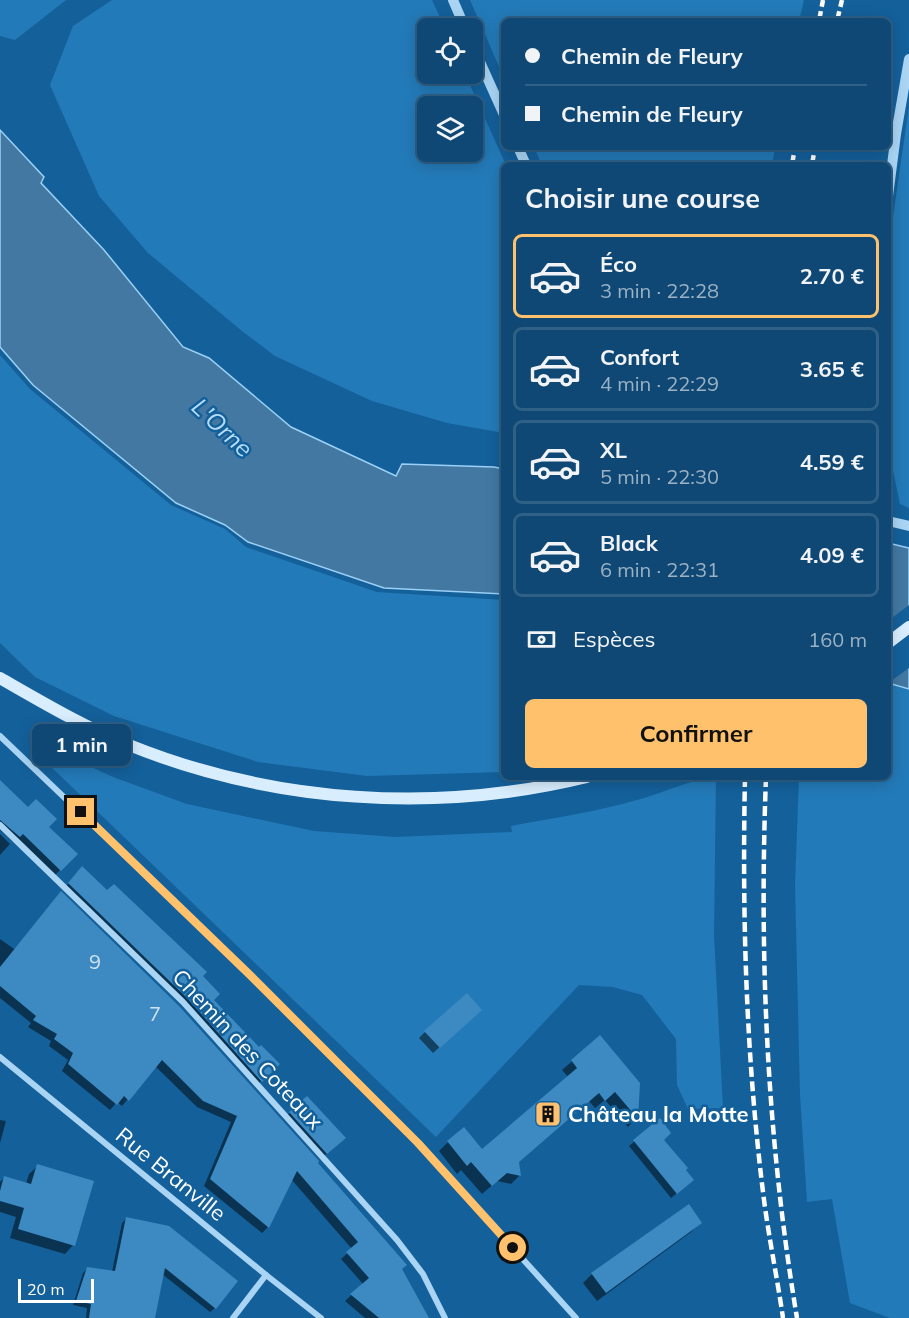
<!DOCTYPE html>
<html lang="fr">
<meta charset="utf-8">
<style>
body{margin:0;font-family:Mulish,sans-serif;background:#184f79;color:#f1f3f6;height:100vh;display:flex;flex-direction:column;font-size:22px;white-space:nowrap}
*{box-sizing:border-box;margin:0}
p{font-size:20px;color:#9bb2c5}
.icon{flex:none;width:33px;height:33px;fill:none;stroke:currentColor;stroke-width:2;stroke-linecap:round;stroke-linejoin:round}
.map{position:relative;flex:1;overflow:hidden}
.details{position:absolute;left:501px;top:162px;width:390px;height:618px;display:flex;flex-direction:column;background:#0f4874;border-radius:9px;box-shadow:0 3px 15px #0003,0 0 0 2px #2f6086}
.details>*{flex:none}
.top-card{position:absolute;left:501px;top:18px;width:390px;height:132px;border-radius:9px;box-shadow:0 3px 15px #0003,0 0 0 2px #2f6086;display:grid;align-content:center;height:132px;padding:0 24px;background:#0f4874}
.fabs{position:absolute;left:417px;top:18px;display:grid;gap:12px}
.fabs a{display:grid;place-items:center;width:66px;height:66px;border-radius:9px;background:#0f4874;box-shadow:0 3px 15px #0003,0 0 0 2px #2f6086;font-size:30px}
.scale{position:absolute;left:18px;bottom:15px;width:76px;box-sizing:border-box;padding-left:6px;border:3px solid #fff;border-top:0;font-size:16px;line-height:21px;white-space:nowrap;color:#fff;-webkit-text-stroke:4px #14609b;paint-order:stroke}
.end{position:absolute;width:27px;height:27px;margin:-14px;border:8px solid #ffc16b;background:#111;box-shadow:0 0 0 3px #111}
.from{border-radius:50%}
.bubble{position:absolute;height:42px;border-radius:9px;background:#0f4874;box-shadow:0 3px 15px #0003,0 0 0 2px #2f6086;font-size:20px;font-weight:700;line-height:42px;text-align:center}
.top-card b{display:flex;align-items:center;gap:21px;height:57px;font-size:22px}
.top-card b+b{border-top:2px solid #2f6086}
.top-card i{width:15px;height:15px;background:#f1f3f6}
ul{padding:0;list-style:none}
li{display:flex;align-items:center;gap:18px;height:84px;margin:0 12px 9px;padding:0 12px;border:3px solid #2f6086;border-radius:9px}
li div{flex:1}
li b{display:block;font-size:22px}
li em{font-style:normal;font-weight:700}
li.active{border-color:#ffc16b}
li>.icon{width:54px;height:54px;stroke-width:1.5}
h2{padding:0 24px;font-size:27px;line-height:72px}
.pay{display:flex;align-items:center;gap:15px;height:66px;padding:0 24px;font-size:22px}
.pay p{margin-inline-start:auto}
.cta{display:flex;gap:12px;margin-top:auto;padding:12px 24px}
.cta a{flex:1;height:69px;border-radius:9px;background:#ffc16b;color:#111;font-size:24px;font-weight:700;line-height:69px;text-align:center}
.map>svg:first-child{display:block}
.green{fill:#237ab8;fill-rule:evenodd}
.water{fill:#4278a2;stroke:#9bd1f6;stroke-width:1.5}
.pier{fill:#14609b}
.shadow{fill:#0007}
.building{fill:#3d8ac2}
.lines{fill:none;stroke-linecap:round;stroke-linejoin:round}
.minor{stroke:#a9d4f3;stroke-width:6}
.tertiary{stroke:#a9d4f3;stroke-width:10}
.secondary{stroke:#d8edfd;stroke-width:12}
.rail{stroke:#fff;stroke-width:4.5;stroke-dasharray:10 4.5;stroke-linecap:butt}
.route{stroke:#ffc16b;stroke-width:8}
.labels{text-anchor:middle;stroke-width:5;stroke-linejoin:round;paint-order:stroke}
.number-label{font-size:20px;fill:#cee2f0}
.street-label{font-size:22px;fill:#fff;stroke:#14609b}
.poi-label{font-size:22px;font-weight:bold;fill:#fff;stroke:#14609b;text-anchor:start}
.water-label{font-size:24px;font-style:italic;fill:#b5ddfa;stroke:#14609b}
</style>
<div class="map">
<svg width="909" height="1318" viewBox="0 0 909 1318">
<rect width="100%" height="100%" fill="#14609b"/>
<g class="green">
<polygon points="0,0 66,0 15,40 0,36"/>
<path d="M112 0H432L445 28H428V74H465L506 165H504V433L447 423 372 401 275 356 242 331 148 253 99 196 50 85 73 26ZM428 106H472V152H428Z"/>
<polygon points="470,0 804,0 799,21 504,21 504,78"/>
<polygon points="909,106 909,508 900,504 891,461 888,435 888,252"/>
<polygon points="534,147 775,147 772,165 542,165"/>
<polygon points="0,355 30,389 171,505 225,529 246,547 377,592 504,600 504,772 367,776 258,762 114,716 35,677 0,643"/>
<polygon points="894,685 909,689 909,1318 890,1318 850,1303 832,1199 807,1202 800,1094 795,885 799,777 888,777 888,689"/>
<path d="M44 745 113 777 187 804 314 831 395 837 512 832 511 826C553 818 595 812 637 800 658 795 697 777 716 777L714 935 723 1108 688 1109 677 1085 676 1039 642 995 613 987 579 985 436 1137 47 763Z"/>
</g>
<g class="water">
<polygon points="0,130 44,177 41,183 104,250 183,347 209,358 291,427 396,476 402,464 494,467 504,469 504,594 384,588 248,542 225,525 176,503 33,385 0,347"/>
<polygon points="888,543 909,548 909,689 888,683"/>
</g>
<polygon class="pier" points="909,605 909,668 888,683 888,621"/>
<g class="shadow">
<polygon points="0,782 76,854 54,876 15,840 13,842 0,830"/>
<polygon points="0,834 10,844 0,855"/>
<polygon points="77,873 201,976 212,1000 259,1049 278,1064 256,1086 182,1003 64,889"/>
<polygon points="0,939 316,1163 400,1269 427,1318 365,1318 345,1301 363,1284 341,1259 352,1249 291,1179 268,1227 262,1233 204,1186 231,1122 197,1107 155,1066 122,1106 117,1102 110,1110 62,1071 68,1060 49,1046 51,1041 28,1027 31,1023 0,998"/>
<polygon points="474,1016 433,1053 419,1038 425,1032"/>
<polygon points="600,1037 639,1083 636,1118 628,1127 605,1100 595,1108 589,1101 517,1163 520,1175 511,1184 497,1181 482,1194 461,1170 457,1174 439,1151 448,1142 482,1151 568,1077 562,1070"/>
<polygon points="307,1098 338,1144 320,1159 284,1118"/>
<polygon points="0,1120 6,1121 0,1143"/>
<polygon points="660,1120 662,1140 687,1185 671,1198 629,1146"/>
<polygon points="38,1166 73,1245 65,1254 10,1238 16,1217 0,1212 0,1182 5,1177 26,1184 29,1174"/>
<polygon points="127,1218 215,1308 210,1312 162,1274 153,1318 86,1318 87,1308 73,1305 83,1273 88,1268 112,1272 122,1223"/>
<polygon points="700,1223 691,1232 597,1301 583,1283 592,1274"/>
</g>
<g class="building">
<polygon points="0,780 28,807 36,799 57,819 49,827 78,854 61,871 23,834 20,837 0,820"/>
<polygon points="82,866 107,890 114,884 207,972 203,976 220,994 214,1000 259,1047 261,1045 280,1064 262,1082 187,998 68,883"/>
<polygon points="61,891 179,1006 319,1161 318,1163 407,1265 402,1269 429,1318 379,1318 350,1294 369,1278 346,1252 358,1242 297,1171 269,1228 210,1179 237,1116 203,1101 162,1060 129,1101 124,1096 117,1105 68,1064 73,1053 54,1039 57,1034 33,1020 36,1016 0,986 0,967"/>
<polygon points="467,993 482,1010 440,1048 424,1031"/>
<polygon points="600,1035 640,1083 638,1119 615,1092 605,1101 599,1093 519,1162 521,1176 507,1173 492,1186 471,1162 467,1166 447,1141 464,1127 482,1149 577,1068 571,1060"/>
<polygon points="307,1096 346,1138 327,1154 289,1112"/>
<polygon points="660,1118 671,1133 664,1140 688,1168 686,1170 694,1180 677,1194 633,1140"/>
<polygon points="37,1164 94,1181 75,1246 18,1229 24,1208 0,1201 0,1191 4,1176 31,1184"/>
<polygon points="689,1204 702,1223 606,1293 591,1273"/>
<polygon points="126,1217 169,1226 238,1281 216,1309 165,1268 155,1318 89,1318 91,1304 76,1301 87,1267 115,1271"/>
</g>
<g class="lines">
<g class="minor">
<polyline points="0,736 250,975 418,1143 576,1318"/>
<polyline points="0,825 183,1002 397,1240 423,1274 445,1318"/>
<polyline points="0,1057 266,1275 321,1318"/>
<polyline points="233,1318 266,1275"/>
</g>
<g class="tertiary">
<polyline points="453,0 465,28"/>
<polyline points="472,44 504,115"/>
<polyline points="518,147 526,165"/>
<polyline points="888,196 896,134 909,59"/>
<polyline points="888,521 909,526"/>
</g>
<g class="secondary">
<polyline points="888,643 909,627"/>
<path d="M0 678C42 702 84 727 129 745 273 803 436 814 587 777"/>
</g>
<g class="rail">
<polyline points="819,21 823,0"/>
<polyline points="837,21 842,0"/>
<polyline points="792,165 795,147"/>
<polyline points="812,165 815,147"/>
<path d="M745 777C742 916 746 1054 763 1192 768 1234 777 1276 783 1318"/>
<path d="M766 777C759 958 767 1139 797 1318"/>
</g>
</g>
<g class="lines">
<polyline class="route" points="81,812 250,975 418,1143 513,1248"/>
</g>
<defs>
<symbol id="building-square" viewBox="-11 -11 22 22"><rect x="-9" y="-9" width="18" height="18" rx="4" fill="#ffc16b" stroke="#14609b"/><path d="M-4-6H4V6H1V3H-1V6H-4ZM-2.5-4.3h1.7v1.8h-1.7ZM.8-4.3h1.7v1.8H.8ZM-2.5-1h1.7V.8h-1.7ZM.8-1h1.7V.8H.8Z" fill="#111"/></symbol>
</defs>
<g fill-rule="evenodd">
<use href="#building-square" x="533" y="1099" width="30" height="30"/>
</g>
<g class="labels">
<g class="number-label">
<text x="95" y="969">9</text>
<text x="155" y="1021">7</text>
</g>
<g class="street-label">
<text transform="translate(248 1049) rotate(47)" y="8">Chemin des Coteaux</text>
<text transform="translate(171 1174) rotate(39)" y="8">Rue Branville</text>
</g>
<g class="poi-label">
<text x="568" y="1122">Château la Motte</text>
</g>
<g class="water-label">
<text transform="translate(222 428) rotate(43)" y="8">L'Orne</text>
</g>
</g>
</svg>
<div class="fabs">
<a><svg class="icon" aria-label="locate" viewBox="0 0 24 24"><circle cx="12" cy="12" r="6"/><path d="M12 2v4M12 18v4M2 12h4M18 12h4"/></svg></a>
<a><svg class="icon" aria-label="layers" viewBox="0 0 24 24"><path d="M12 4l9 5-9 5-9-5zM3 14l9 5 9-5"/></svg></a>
</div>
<div class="scale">20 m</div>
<i class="end from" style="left:513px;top:1248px"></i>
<i class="end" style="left:81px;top:812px"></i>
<div class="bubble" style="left:32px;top:724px;width:99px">1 min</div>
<div class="top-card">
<b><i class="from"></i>Chemin de Fleury</b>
<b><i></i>Chemin de Fleury</b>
</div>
<section class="details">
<h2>Choisir une course</h2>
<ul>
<li class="active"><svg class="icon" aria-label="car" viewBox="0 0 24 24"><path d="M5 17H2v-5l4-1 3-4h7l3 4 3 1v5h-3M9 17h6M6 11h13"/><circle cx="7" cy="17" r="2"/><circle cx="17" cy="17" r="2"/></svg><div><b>Éco</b><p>3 min · 22:28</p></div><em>2.70 €</em></li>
<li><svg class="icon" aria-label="car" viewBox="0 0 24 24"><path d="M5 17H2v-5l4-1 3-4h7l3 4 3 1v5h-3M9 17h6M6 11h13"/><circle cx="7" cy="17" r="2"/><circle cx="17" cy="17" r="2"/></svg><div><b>Confort</b><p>4 min · 22:29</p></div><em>3.65 €</em></li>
<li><svg class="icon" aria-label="car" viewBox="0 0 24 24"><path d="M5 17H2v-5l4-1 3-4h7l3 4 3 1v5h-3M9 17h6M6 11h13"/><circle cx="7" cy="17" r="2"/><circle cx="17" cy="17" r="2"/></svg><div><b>XL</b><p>5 min · 22:30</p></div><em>4.59 €</em></li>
<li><svg class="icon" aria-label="car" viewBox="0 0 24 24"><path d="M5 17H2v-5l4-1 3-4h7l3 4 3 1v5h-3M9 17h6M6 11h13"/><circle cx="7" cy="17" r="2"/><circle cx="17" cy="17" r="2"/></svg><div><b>Black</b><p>6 min · 22:31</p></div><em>4.09 €</em></li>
</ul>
<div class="pay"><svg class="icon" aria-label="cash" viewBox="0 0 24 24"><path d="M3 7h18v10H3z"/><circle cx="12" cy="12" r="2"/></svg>Espèces<p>160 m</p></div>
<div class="cta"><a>Confirmer</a></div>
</section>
</div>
